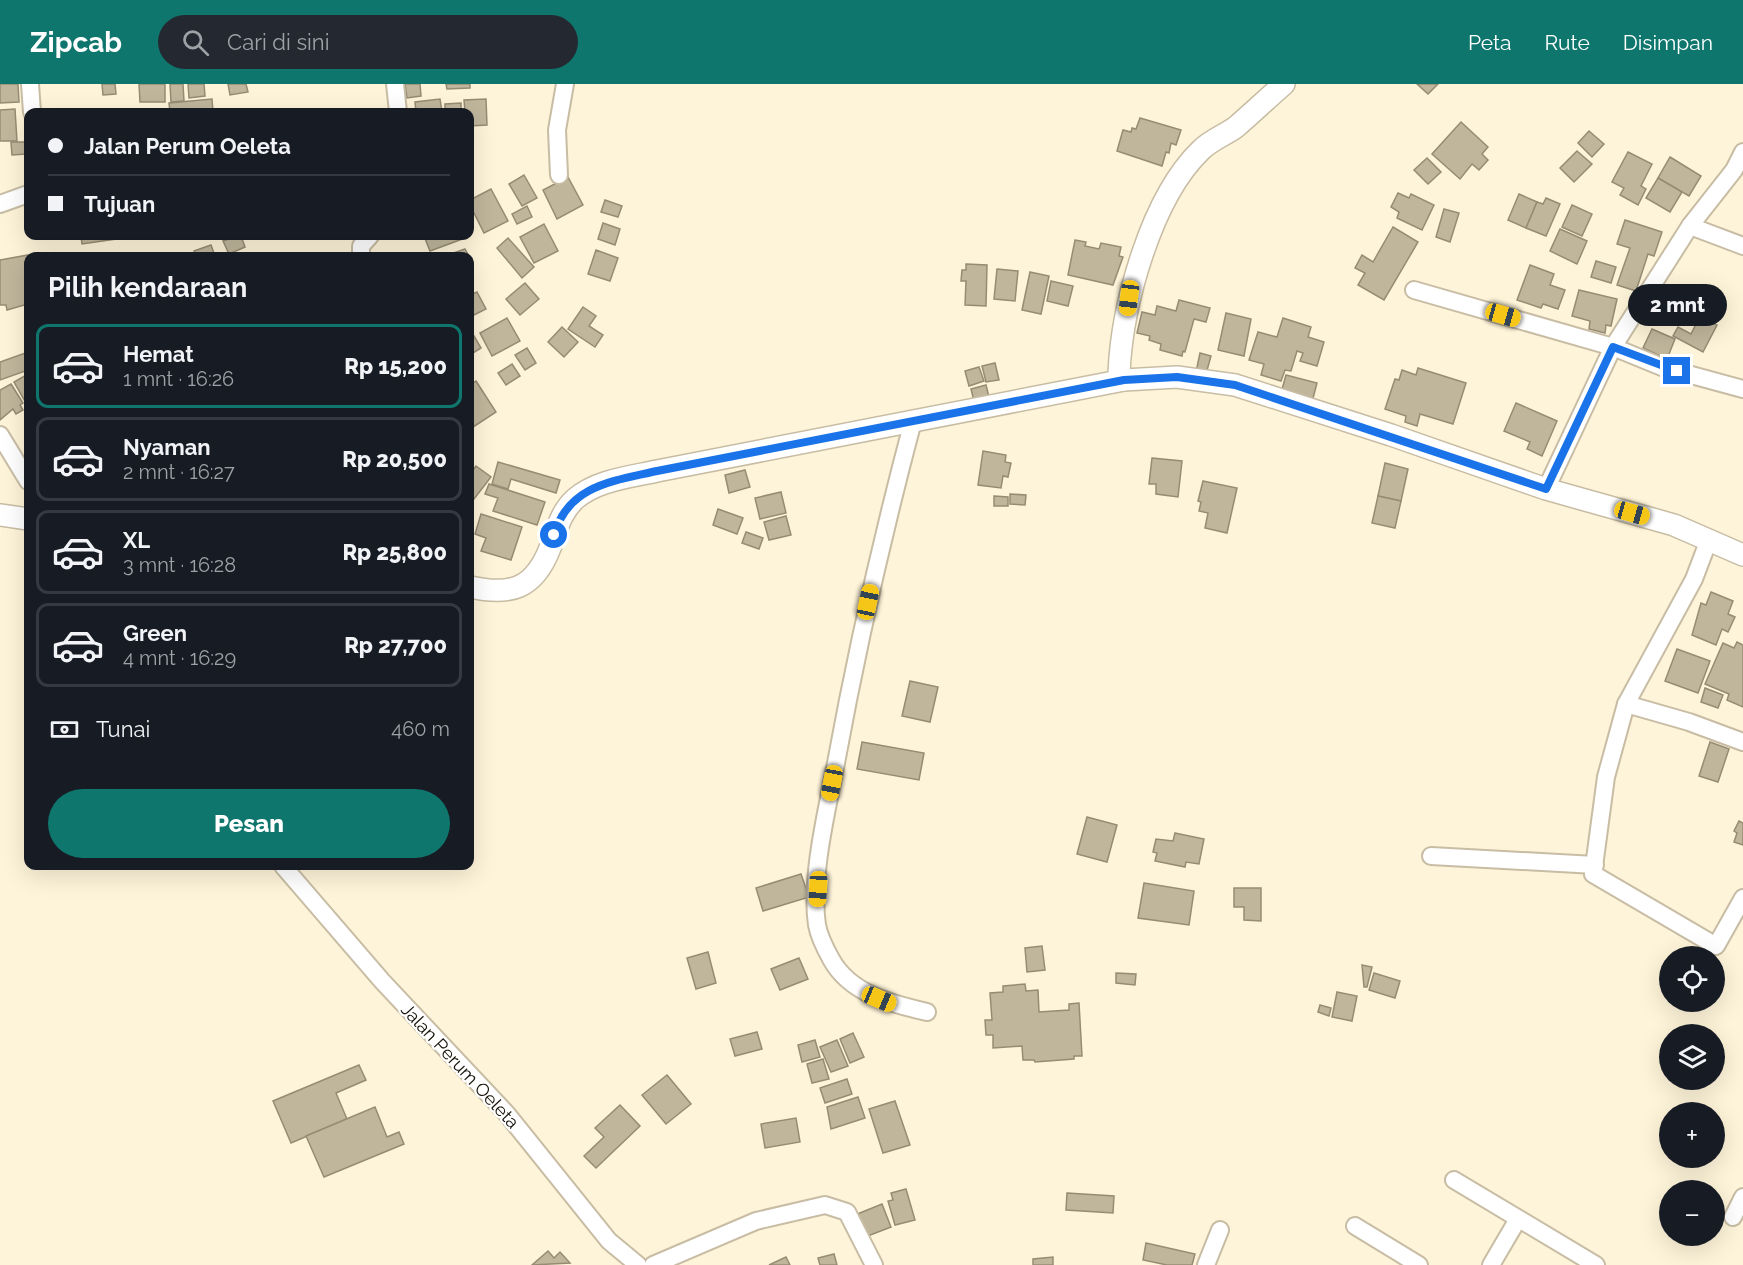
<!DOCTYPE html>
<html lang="id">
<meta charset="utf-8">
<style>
body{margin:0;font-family:Raleway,sans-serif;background:#242831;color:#f1f3f6;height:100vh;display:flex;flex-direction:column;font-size:22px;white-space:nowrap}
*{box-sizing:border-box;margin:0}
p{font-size:20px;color:#9ea1a6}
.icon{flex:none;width:33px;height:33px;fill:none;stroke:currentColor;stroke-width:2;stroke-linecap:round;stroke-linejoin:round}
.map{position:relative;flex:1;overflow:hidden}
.sheet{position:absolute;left:24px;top:168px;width:450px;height:618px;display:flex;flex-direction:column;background:#171b24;border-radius:12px;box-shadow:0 6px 24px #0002}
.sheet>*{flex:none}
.top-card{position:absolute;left:24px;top:24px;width:450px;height:132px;border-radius:12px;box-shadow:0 6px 24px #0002;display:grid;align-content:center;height:132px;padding:0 24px;background:#171b24}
.fabs{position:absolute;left:1659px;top:862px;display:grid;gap:12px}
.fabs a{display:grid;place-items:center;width:66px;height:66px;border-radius:50%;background:#171b24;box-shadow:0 6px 24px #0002;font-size:30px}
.end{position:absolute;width:27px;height:27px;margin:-14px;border:8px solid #1a73e8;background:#fff;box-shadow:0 0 0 3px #fff}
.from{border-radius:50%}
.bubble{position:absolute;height:42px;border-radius:21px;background:#171b24;box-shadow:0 6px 24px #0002;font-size:20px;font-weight:800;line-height:42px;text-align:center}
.car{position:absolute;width:18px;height:36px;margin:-18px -9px;border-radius:8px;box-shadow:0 0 4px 2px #0007;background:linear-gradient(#f5c518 24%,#345 0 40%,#f5c518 0 76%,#345 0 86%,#f5c518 0)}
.top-card b{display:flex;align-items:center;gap:21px;height:57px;font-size:22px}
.top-card b+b{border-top:2px solid #363941}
.top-card i{width:15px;height:15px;background:#f1f3f6}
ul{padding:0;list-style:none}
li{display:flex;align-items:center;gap:18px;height:84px;margin:0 12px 9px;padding:0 12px;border:3px solid #363941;border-radius:12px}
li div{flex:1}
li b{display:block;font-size:22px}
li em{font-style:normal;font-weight:800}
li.on{border-color:#0f766e}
li>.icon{width:54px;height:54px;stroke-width:1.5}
h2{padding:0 24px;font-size:27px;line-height:72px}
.pay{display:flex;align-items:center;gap:15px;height:66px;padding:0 24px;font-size:22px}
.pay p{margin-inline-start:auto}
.action{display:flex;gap:12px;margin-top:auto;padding:12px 24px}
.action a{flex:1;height:69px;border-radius:36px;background:#0f766e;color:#fff;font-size:24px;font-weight:800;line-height:69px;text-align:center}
header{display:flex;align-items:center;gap:36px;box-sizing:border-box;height:84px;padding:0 30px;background:#0f766e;color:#fff}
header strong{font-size:28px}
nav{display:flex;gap:33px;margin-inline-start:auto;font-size:21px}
.search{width:420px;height:54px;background:#242831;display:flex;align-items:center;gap:15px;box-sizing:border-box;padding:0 21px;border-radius:33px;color:#9ea1a6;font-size:22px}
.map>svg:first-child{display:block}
.building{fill:#c0b69c;stroke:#968c74;stroke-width:1.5}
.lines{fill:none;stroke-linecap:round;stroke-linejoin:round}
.minor-casing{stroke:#c8bda4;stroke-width:20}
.tertiary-casing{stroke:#c8bda4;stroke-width:24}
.minor{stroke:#fff;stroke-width:16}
.tertiary{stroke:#fff;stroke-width:21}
.route{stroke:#1a73e8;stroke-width:8}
.labels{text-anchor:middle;stroke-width:4.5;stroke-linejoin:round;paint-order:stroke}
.street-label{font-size:18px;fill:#151108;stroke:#fff}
</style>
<header>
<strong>Zipcab</strong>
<div class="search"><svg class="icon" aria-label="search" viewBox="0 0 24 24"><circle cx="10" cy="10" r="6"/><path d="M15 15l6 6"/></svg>Cari di sini</div>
<nav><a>Peta</a><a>Rute</a><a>Disimpan</a></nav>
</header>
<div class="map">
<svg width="1743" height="1181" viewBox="0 0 1743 1181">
<rect width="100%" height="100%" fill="#fef4d9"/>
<g class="building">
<polygon points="0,0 18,0 19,18 0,19"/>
<polygon points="102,0 115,0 116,10 103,11"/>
<polygon points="139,0 165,0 165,18 140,18"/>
<polygon points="170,0 183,0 184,17 171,18"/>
<polygon points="188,0 204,0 205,12 189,14"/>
<polygon points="228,0 246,0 248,8 230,11"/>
<polygon points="405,0 420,0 421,12 407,14"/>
<polygon points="446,0 470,0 470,4 447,5"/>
<polygon points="1417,0 1438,0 1428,10"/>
<polygon points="212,15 213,28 170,28 169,19"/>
<polygon points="440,15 442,28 416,28 415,18"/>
<polygon points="486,15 487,41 470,42 470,28 465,28 464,16"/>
<polygon points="461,19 461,28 445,28 445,20"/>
<polygon points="15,25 17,57 0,57 0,26"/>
<polygon points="1140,34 1181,46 1176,61 1171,59 1169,69 1166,68 1162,82 1117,67 1123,46 1131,48 1132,44 1136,45"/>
<polygon points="1461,38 1488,63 1482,70 1488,76 1479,86 1472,80 1460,95 1432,70"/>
<polygon points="1589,47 1604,60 1592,73 1578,59"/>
<polygon points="11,58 25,58 26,70 12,71"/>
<polygon points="1577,67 1592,80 1574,98 1560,84"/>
<polygon points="1628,68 1652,80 1641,102 1646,105 1638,121 1620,111 1624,104 1612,98"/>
<polygon points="1670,73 1701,92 1689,112 1658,94"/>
<polygon points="1427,74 1441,88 1428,100 1414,86"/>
<polygon points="524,91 537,114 522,122 509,100"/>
<polygon points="568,93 583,121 557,135 543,106"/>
<polygon points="1658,94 1682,108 1670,128 1646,114"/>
<polygon points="491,105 508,137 484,149 470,121 470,116"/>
<polygon points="1398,109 1409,114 1411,110 1434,121 1422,146 1397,134 1399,128 1391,123"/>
<polygon points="1519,110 1537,118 1526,144 1508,136"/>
<polygon points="1546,114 1560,120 1546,152 1526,144 1537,118 1543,120"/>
<polygon points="605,116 622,122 618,133 601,128"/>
<polygon points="1572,121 1592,130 1582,152 1562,143"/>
<polygon points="527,122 532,133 517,140 512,130"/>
<polygon points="1444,125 1459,129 1450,158 1436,153"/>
<polygon points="1625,136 1662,148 1654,172 1648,170 1636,207 1617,201 1630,164 1617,160"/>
<polygon points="603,139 620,145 615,161 598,155"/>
<polygon points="544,140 558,167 534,179 520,153"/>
<polygon points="1393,143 1418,158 1384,216 1358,201 1365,189 1355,184 1362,171 1373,178"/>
<polygon points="1560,145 1587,157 1577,180 1550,167"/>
<polygon points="81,152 116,152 116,155 82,160"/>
<polygon points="237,152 241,152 245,163 229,170 223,157"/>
<polygon points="424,152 467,152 468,153 430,167"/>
<polygon points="508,154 534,183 522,194 497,164"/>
<polygon points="1075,156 1086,158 1085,162 1099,165 1101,159 1121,163 1119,172 1123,173 1113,201 1068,191"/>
<polygon points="211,161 215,172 196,172 194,167"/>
<polygon points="465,165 469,172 445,172"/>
<polygon points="596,166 618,174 610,197 588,190"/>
<polygon points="28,171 28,220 7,226 6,221 0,221 0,176"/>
<polygon points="1596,177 1616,183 1611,199 1591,193"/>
<polygon points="966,180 987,181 986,222 965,221 966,197 961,197 962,186 966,186"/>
<polygon points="1530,181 1554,190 1550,201 1565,206 1558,225 1543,220 1541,224 1517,216"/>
<polygon points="997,185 1018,187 1015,217 994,215"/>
<polygon points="1030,188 1049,192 1041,230 1022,226"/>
<polygon points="1051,197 1073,202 1068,222 1047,217"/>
<polygon points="525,199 539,215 520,231 506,215"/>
<polygon points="1579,206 1617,215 1611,242 1606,241 1605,249 1589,245 1590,237 1572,232"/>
<polygon points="477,208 486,225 470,233 470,211"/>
<polygon points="1179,216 1210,224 1206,238 1194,235 1185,268 1183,267 1182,272 1160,266 1161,260 1149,256 1150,252 1137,249 1142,228 1155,231 1157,222 1176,227"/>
<polygon points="583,223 596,232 589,242 603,251 595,263 568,245"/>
<polygon points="1226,229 1251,235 1244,272 1218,266"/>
<polygon points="1700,232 1717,241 1703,268 1673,252 1678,243 1691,250"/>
<polygon points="507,234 520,257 492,272 480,249"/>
<polygon points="1283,234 1311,243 1308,253 1324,258 1317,282 1300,277 1303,269 1297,267 1291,287 1285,286 1281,297 1261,291 1264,280 1249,276 1258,248 1277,253"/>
<polygon points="562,243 578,258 564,273 548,258"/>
<polygon points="1652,245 1675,255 1667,275 1643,264"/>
<polygon points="474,252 481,264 470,271 470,255"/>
<polygon points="527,264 536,279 525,286 515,271"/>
<polygon points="28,268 28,286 0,296 0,278"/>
<polygon points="1200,269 1211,272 1206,290 1196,288"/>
<polygon points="995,279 999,296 986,298 982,282"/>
<polygon points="512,280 520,292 506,301 498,289"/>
<polygon points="979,283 984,297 969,302 965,287"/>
<polygon points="1418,284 1466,299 1453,340 1420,330 1417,342 1405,338 1406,332 1385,325 1395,295 1399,296 1402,286 1416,291"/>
<polygon points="28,290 28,318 26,319 14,298"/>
<polygon points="1286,291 1317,299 1312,318 1281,309"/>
<polygon points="476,297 496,328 470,345 470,301"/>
<polygon points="11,300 23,319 20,321 23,326 16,330 13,325 0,336 0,306"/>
<polygon points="986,301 989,313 974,317 971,305"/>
<polygon points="1516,319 1557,337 1542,372 1527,365 1530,358 1504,347"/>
<polygon points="983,367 1006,371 1005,378 1011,379 1008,393 1003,392 1001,404 978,401"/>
<polygon points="1152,374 1182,377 1178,413 1156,410 1156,400 1149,400"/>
<polygon points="498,378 560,396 556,409 511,395 508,405 492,400"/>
<polygon points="1385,379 1408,385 1401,417 1378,412"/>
<polygon points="476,382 491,393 474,415 470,412 470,390"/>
<polygon points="745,386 750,403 729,409 725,391"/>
<polygon points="1203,397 1237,404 1227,449 1205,444 1208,429 1199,427 1201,418 1198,417"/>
<polygon points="489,400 545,418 537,441 493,427 498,414 485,410"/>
<polygon points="781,408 786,429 760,435 755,414"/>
<polygon points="1010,410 1026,411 1025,421 1010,420"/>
<polygon points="994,412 1008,413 1008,422 994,422"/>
<polygon points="1378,412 1401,417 1395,444 1372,439"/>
<polygon points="718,425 743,434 737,450 713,441"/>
<polygon points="481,430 522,443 511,476 481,467 486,454 475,450"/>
<polygon points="786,432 791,451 769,456 764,438"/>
<polygon points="746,448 763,454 759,465 742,459"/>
<polygon points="1711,508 1733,517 1728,530 1735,533 1728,548 1722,545 1716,561 1692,551 1701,519 1706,521"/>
<polygon points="1737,558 1743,561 1743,623 1727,616 1729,610 1705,600 1723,559 1734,564"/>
<polygon points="1677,565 1710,577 1698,609 1665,597"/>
<polygon points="910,597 938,603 930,638 902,632"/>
<polygon points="1705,604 1723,611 1718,624 1701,618"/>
<polygon points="862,658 924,669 919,696 857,685"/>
<polygon points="1710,658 1729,665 1718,698 1699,692"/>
<polygon points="1087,733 1117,741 1107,778 1077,770"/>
<polygon points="1739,737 1743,739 1743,761 1734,758 1737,749 1734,747"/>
<polygon points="1175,749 1204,755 1199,780 1186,778 1185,783 1155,777 1157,769 1153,768 1156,755 1173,757"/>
<polygon points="801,790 809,813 763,827 756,804"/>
<polygon points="1144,799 1194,807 1189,841 1138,834"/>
<polygon points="1234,804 1261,804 1261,837 1244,836 1244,823 1234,823"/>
<polygon points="1042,862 1045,886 1027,888 1025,864"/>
<polygon points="708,868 716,899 696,905 687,874"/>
<polygon points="799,874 808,895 780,906 771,885"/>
<polygon points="1362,881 1372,883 1367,903 1364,903"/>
<polygon points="1116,889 1136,890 1135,901 1116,899"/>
<polygon points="1374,889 1400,897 1395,914 1369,906"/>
<polygon points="1025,900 1026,907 1038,906 1039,928 1069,926 1069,920 1079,919 1082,972 1074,972 1074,975 1035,978 1034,976 1023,976 1022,962 993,964 993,951 986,951 985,936 992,936 990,909 1003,908 1003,902"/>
<polygon points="1337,908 1357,912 1352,937 1332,933"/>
<polygon points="1320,921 1331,924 1329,932 1318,928"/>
<polygon points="757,948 762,965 735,972 730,955"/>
<polygon points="853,949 864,973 850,979 840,955"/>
<polygon points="815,956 820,973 802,978 798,961"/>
<polygon points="837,956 848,982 831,988 820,963"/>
<polygon points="823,975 829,995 812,999 807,980"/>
<polygon points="359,981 366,996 336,1009 347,1035 291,1059 273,1017"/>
<polygon points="667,991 691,1020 666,1040 642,1011"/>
<polygon points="847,995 852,1010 825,1019 820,1004"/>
<polygon points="858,1013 865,1034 831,1045 827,1023"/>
<polygon points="895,1017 910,1061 883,1069 869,1025"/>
<polygon points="620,1021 640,1042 596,1084 584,1072 604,1053 595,1044"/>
<polygon points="375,1023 387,1053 399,1048 404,1060 324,1093 306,1052"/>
<polygon points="796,1034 800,1058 765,1064 761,1040"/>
<polygon points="906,1105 915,1136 895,1141 888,1117 893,1116 891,1109"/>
<polygon points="1067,1109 1114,1112 1113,1129 1066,1126"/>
<polygon points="882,1120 891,1143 865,1153 855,1131"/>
<polygon points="1146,1159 1195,1170 1192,1181 1167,1181 1143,1176"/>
<polygon points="548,1167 554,1174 560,1168 570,1179 532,1181"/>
<polygon points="834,1170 837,1181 820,1181 818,1174"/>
<polygon points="786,1173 790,1181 769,1181"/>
<polygon points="1053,1173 1053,1181 1033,1181 1033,1175"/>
</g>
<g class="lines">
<defs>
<g id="minor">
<polyline points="30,0 32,28"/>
<polyline points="395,0 398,28"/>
<polyline points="559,91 557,46 565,0"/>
<polyline points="0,120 28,110"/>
<polyline points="1690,142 1743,162"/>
<polyline points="361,172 361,162 370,152"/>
<polyline points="1414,206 1613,263 1662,283 1743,305"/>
<path d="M913 337C883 450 857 564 836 679 827 726 810 794 817 841 819 852 826 866 831 875 850 910 892 920 927 928"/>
<polyline points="0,351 28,397"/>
<polyline points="1546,405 1613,263 1690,142 1734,86 1743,68"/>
<polyline points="1708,458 1694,495 1626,620 1689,638 1743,658"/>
<polyline points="1626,620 1606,693 1593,790 1716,862 1743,814"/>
<polyline points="1431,772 1595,781"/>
<polyline points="283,782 382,897 507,1030 609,1157 638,1181"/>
<polyline points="1454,1096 1596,1181"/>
<polyline points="1733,1133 1743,1113"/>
<polyline points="1355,1142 1419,1181"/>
<polyline points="653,1181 756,1137 825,1121 847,1128 874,1181"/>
<polyline points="1206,1181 1220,1146"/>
<polyline points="1491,1181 1518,1135"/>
</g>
<g id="tertiary">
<path d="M1124 296 1119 289C1122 221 1151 114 1201 66 1211 56 1225 51 1236 43 1252 29 1268 14 1284 0"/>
<polyline points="0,431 28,435"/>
<path d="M470 503C511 512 534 505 550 464 557 446 560 429 575 415 597 396 630 393 657 387L1124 296 1177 293 1235 301 1391 351 1546 405 1674 441 1743 471"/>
</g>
</defs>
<use href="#minor" class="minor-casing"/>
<use href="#tertiary" class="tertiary-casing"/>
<use href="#minor" class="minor"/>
<use href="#tertiary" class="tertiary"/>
</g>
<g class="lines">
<path class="route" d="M554 451C568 401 614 397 657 387L1124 296 1177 293 1235 301 1546 405 1613 263 1677 287"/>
</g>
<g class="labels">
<g class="street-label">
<text transform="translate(460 982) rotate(47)" y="6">Jalan Perum Oeleta</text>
</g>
</g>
</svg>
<div class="fabs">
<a><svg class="icon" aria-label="locate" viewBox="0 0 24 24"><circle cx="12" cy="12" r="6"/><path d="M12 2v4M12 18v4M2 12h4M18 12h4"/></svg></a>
<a><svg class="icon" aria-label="layers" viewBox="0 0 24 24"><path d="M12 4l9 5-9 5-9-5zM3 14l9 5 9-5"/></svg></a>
<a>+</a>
<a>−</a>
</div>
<i class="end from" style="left:554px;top:451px"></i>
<i class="end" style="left:1677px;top:287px"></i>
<div class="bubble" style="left:1628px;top:200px;width:99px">2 mnt</div>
<i class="car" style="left:1129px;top:214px;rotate:187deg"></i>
<i class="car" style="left:1503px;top:231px;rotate:106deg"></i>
<i class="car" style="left:1632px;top:429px;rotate:106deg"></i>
<i class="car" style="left:868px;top:518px;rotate:12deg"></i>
<i class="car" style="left:832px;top:699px;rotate:191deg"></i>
<i class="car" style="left:818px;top:805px;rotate:183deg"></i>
<i class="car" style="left:879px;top:915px;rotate:113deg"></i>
<div class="top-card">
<b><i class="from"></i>Jalan Perum Oeleta</b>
<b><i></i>Tujuan</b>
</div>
<section class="sheet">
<h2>Pilih kendaraan</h2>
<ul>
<li class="on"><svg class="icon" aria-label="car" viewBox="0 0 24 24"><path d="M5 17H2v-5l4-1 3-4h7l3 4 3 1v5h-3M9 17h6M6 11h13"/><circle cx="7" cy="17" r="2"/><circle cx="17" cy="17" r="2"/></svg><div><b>Hemat</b><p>1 mnt · 16:26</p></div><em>Rp 15,200</em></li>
<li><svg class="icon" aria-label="car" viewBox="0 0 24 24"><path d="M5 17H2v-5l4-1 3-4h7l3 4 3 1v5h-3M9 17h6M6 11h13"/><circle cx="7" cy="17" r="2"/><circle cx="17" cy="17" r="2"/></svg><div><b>Nyaman</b><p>2 mnt · 16:27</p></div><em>Rp 20,500</em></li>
<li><svg class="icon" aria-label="car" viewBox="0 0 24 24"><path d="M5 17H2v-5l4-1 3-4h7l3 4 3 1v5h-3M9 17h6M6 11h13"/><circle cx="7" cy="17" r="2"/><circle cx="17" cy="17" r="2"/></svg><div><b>XL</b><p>3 mnt · 16:28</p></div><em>Rp 25,800</em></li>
<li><svg class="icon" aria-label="car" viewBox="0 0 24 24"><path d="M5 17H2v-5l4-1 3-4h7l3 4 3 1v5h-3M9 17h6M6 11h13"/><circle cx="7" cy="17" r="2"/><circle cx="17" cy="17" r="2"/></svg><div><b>Green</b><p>4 mnt · 16:29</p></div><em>Rp 27,700</em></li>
</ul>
<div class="pay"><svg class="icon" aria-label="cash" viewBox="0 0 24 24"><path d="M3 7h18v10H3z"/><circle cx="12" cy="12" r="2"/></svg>Tunai<p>460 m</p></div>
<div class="action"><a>Pesan</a></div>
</section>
</div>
